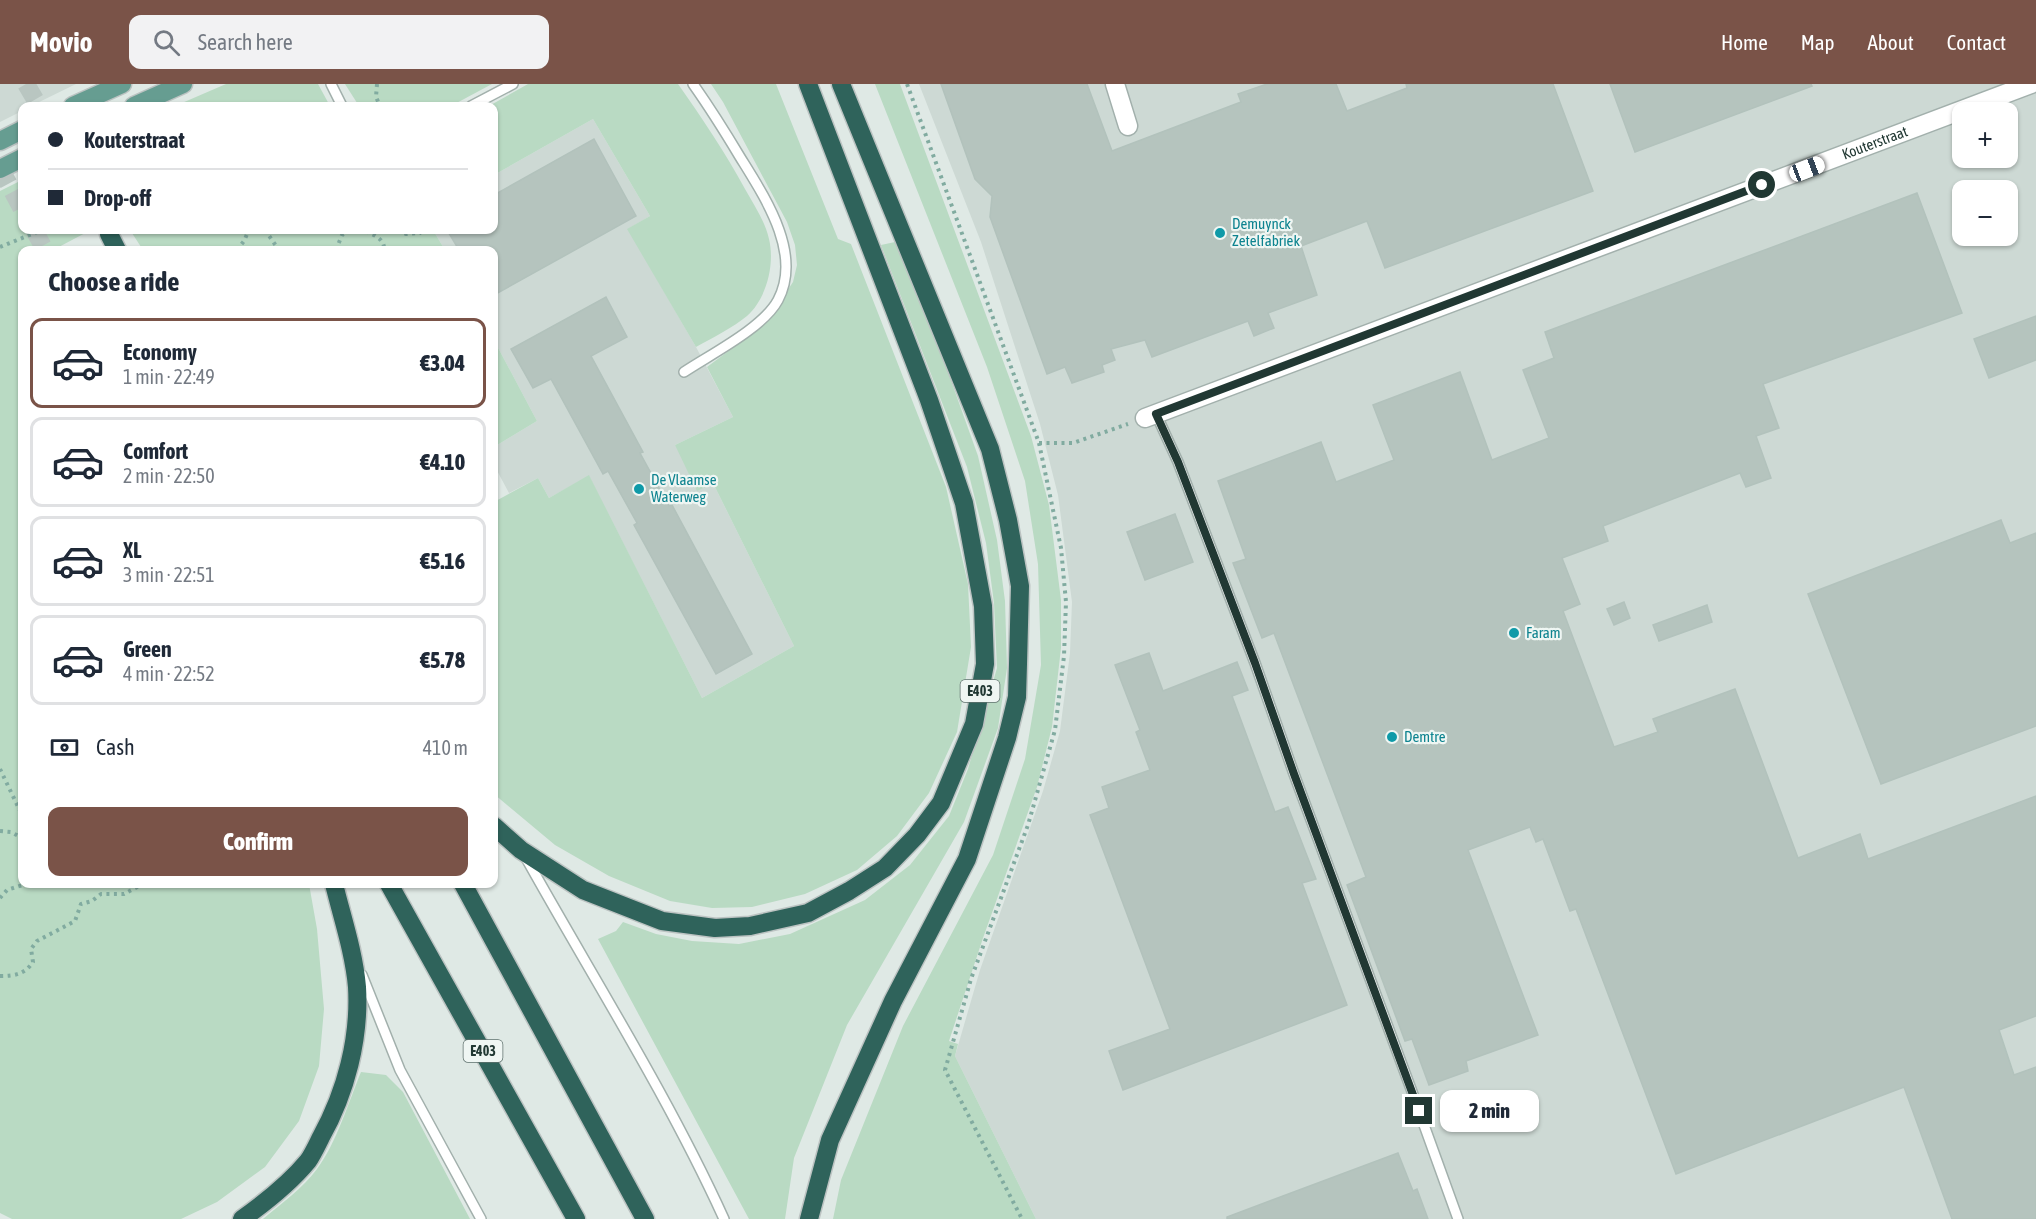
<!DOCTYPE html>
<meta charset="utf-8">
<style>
body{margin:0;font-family:"Asap Condensed",sans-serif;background:#f2f2f3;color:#1f2937;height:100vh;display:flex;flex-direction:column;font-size:22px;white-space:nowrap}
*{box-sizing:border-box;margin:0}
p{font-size:20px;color:#747a83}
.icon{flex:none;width:33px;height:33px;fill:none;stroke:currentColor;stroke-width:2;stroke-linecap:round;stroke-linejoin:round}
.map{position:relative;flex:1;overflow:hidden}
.details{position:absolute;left:18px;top:162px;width:480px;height:642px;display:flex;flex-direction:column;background:#fff;border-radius:12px;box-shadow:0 2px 4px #0004}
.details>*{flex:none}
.guide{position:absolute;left:18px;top:18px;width:480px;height:132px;border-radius:12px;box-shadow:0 2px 4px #0004;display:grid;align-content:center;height:132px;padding:0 30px;background:#fff}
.fabs{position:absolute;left:1952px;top:18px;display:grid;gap:12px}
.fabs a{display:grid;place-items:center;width:66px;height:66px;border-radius:12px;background:#fff;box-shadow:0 2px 4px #0004;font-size:30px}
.end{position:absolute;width:27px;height:27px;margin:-14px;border:8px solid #213833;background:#fff;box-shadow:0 0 0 3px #fff}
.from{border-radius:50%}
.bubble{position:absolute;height:42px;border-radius:12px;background:#fff;box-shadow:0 2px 4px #0004;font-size:20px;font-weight:800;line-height:42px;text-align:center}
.car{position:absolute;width:18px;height:36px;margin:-18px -9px;border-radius:8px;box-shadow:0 0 4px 2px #0007;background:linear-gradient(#fff 24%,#345 0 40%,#fff 0 76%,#345 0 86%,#fff 0)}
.guide b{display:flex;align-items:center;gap:21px;height:57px;font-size:22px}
.guide b+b{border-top:2px solid #e0e1e3}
.guide i{width:15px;height:15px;background:#1f2937}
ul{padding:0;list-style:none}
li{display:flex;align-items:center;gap:18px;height:90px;margin:0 12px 9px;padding:0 18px;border:3px solid #e0e1e3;border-radius:12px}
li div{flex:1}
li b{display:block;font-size:22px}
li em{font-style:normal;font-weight:800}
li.active{border-color:#7a5348}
li>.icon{width:54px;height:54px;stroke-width:1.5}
h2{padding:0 30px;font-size:27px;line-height:72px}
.pay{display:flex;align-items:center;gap:15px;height:66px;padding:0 30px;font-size:22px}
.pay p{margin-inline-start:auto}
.cta{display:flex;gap:12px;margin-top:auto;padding:12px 30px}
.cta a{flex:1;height:69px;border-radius:12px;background:#7a5348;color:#fff;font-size:24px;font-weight:800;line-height:69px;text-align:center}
header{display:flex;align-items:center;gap:36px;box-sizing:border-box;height:84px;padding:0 30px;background:#7a5348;color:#fff}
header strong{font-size:28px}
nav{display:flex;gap:33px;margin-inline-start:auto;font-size:21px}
.search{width:420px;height:54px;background:#f2f2f3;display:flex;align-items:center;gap:15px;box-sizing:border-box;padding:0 21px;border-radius:12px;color:#747a83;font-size:22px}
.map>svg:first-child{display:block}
.built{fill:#cdd9d4;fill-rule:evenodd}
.green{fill:#b9dac3}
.building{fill:#b5c4be;stroke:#b2c2bc;stroke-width:1.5}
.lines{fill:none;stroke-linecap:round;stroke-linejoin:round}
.motorway-tunnel{stroke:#b9c6c1;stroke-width:18;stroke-dasharray:18 9;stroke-linecap:butt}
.service-casing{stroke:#a2b0ac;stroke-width:12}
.minor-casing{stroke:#a2b0ac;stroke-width:21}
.primary-casing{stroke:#bcc3c2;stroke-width:21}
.motorway-casing{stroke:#bcc3c2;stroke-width:21}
.path{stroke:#81aba0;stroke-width:4;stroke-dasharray:3 4.5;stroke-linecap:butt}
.service{stroke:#fff;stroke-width:9}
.minor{stroke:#fff;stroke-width:18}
.primary{stroke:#669d91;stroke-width:18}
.motorway{stroke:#2f635b;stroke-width:18}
.route{stroke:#213833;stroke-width:8}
.culture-dot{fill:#0f9aa8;stroke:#eff6f3;stroke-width:2}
.labels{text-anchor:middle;stroke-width:4.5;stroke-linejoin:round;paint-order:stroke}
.shield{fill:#eff6f3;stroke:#5f716d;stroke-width:1.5}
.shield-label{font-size:14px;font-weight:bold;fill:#213833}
.street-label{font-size:15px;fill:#213833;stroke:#eff6f3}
.culture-label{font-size:15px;fill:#0d838f;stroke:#eff6f3;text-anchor:start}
</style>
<header>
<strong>Movio</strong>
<div class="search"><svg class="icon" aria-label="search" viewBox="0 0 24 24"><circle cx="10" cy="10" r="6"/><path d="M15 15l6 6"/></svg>Search here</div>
<nav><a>Home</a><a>Map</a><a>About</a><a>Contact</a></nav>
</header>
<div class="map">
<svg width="2036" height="1135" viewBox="0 0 2036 1135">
<rect width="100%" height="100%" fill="#dfe9e5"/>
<g class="built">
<polygon points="0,0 76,0 31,22 22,22 22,27 0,38"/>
<path d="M919 0H2036V1135H1036L955 972 980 886 1043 707 1060 647 1070 569 1072 518 1058 411 1040 340 981 158ZM1962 28H2007V74H1962ZM1962 106H2007V152H1962Z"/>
<polygon points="593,35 650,132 628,145 696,263 733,333 675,361 713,399 794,562 702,614 589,392 549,414 538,394 509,409 494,381 494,363 537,337 494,256 494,166 445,166 433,146 494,146 494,91"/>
</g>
<g class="green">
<polygon points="226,0 318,0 330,22 175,22"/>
<polygon points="345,0 492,0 451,22 359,22"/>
<path d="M528 0H678C702 34 725 68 745 105 754 121 765 137 769 155 775 180 767 214 747 232 734 243 712 254 696 263L627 145 650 132 593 35 494 91V22H489Z"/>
<polygon points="711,0 776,0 838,155 851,160 946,403 968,500 971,563 957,648 929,709 897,752 857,786 805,810 752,823 712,824 670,817 609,792 555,761 494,710 494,418 538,394 549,414 589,391 702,614 794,562 713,399 697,407 675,361 733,333 707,283 766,239 793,198 797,181 795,161 787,138 723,18"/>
<polygon points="875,0 900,0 1031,352 1049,421 1061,516 1061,564 1052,643 1037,703 983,854 949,957 958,960 955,972 1036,1135 833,1135 841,1096 903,942 993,771 1025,675 1041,581 1038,480 1025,397 987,283"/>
<polygon points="22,96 22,146 91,146 53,166 22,166 22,800 309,800 317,845 324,925 319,982 299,1037 265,1083 217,1118 181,1135 12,1135 0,1129 0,107"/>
<polygon points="130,146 433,146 445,166 143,166"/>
<polygon points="895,158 949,291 978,372 997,456 1005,517 1007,584 998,644 964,738 847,941 794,1074 785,1135 749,1135 598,855 616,847 623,838 656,850 692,857 739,860 790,850 865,816 910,781 949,732 968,685 997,584 994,519 986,459 967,383 881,161"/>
<polygon points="494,256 537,337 494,363"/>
<path d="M361 988 386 991 403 1008 470 1135H263C281 1120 303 1104 317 1085 336 1060 349 1017 361 988Z"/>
</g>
<g class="building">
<polygon points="941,0 1087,0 1112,67 1241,18 1238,10 1267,0 1336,0 1347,27 1407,4 1406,0 1553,0 1593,107 1385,184 1367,137 1301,162 1317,211 1268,229 1274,244 1254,252 1248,237 1152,273 1145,256 1111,265 1115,276 1102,281 1104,288 1072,299 1065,283 1047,290 990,133 992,112 975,95"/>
<polygon points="1610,0 1811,0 1812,2 1635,68"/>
<polygon points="594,55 636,132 494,211 494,166 459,166 447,146 494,146 494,111"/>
<polygon points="1917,109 1962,229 1763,300 1779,344 1756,352 1771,394 1746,403 1740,389 1603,442 1608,457 1562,474 1580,520 1563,527 1614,663 1658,648 1653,635 1735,605 1798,774 1860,750 1868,775 2036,712 2036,932 1999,946 2014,991 2036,983 2036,1135 1952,1135 1904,1003 1676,1090 1576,825 1570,827 1543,755 1536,758 1530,743 1468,766 1538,951 1466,977 1468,987 1429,1001 1412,955 1405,957 1347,801 1366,793 1274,549 1262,554 1233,479 1246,475 1218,397 1321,358 1336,398 1394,376 1373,321 1460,288 1492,376 1549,354 1523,286 1554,274 1545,248"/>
<polygon points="606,213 627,253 591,272 643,368 640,369 669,422 672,421 752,570 716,590 634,441 637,439 608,387 603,390 551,295 533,304 511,265"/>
<polygon points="2036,232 2036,276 1989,294 1974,255"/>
<polygon points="1175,430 1193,478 1145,496 1127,448"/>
<polygon points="2001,436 2010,459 2036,449 2036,642 1881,700 1808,510"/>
<polygon points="1624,518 1630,534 1614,541 1607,525"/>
<polygon points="1707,521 1712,538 1659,557 1653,541"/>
<polygon points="1149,569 1163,607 1237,578 1248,606 1232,612 1275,728 1288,723 1316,795 1302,799 1347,921 1123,1006 1109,967 1170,945 1090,731 1109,724 1102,703 1150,686 1136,648 1140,646 1115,581"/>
<polygon points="1398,1069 1413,1107 1417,1105 1428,1135 1227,1135 1227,1133"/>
</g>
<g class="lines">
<g class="motorway-tunnel">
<polyline points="26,0 39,22"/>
<polyline points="0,84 22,125"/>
<polyline points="34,146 45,166"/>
</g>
<defs>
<g id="service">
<polyline points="331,0 342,22"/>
<polyline points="471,22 513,0"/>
<path d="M684 288C711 270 763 244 778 216 803 169 764 112 740 73 725 48 710 24 693 0"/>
<polyline points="1156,330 1178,378 1255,579 1294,690 1411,1005 1458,1135"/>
<path d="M526 774C593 894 667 1010 724 1135"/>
<polyline points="362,891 400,986 481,1135"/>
</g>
<g id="minor">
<polyline points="1115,0 1128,42"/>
<path id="s1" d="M1145 334 2031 0"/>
</g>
<g id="primary">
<polyline points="73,22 122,0"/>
<polyline points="134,22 183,0"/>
<polyline points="0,57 22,46"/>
<polyline points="0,85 22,74"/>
</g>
<g id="motorway">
<polyline points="109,150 117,166"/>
<polyline points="494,742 521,766 583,806 662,837 715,844 750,842 808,829 849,807 885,784 917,751 941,719 974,640 985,580 983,522 964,419 929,316 808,0"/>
<polyline points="389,800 576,1135"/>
<polyline points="463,800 645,1135"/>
<path d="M242 1135C266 1118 289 1100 308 1077 313 1070 317 1061 321 1053 346 1008 360 954 357 903 354 868 342 833 334 800"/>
<polyline points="809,1135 830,1056 893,917 967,775 1007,654 1017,613 1018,580 1020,502 1008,436 990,365 841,0"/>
</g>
</defs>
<use href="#service" class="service-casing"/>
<use href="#minor" class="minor-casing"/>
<use href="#primary" class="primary-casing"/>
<use href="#motorway" class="motorway-casing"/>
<g class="path">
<polyline points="377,0 376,13 380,22"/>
<polyline points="907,0 1039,359 1061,464 1066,518 1064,572 1055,646 1028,741 971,895 945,986 1022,1135"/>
<polyline points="265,146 279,166"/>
<path d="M367 146 368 148C376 152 385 156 384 166"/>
<polyline points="398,146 406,150 420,149 422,146"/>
<polyline points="0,163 42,146"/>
<polyline points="237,166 244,157 248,148 246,146"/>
<polyline points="336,166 342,151 350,146"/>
<polyline points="1039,359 1073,359 1128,340"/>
<polyline points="0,685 22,731"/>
<polyline points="0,747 11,748 22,754"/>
<polyline points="0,814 7,806 26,800"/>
<path d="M0 892C15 892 25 890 33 878L31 865 37 857 75 837 81 820 92 817 101 810H124L143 800"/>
</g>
<use href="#service" class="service"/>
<use href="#minor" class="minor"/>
<use href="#primary" class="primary"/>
<use href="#motorway" class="motorway"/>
</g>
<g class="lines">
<polyline class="route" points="1419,1027 1294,690 1255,579 1178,378 1156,330 1762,101"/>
</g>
<g class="culture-dot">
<circle cx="1220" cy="149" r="6"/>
<circle cx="639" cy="405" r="6"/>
<circle cx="1514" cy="549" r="6"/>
<circle cx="1392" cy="653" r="6"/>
</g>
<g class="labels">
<g class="shield">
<rect x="960.5" y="596" width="39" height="22" rx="4.5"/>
<rect x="463.5" y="956" width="39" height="22" rx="4.5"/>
</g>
<g class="shield-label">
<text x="980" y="612">E403</text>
<text x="483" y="972">E403</text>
</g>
<g class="street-label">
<text dy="5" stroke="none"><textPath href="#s1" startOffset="780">Kouterstraat</textPath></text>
</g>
<g class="culture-label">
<text x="1232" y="145">Demuynck<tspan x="1232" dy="17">Zetelfabriek</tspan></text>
<text x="651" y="401">De Vlaamse<tspan x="651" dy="17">Waterweg</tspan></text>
<text x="1526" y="554">Faram</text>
<text x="1404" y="658">Demtre</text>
</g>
</g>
</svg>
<div class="fabs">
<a>+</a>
<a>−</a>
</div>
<i class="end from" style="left:1762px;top:101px"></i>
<i class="end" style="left:1419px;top:1027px"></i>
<div class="bubble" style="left:1440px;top:1006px;width:99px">2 min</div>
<i class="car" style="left:1807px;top:85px;rotate:69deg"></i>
<div class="guide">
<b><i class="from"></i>Kouterstraat</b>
<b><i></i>Drop-off</b>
</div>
<section class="details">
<h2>Choose a ride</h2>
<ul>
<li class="active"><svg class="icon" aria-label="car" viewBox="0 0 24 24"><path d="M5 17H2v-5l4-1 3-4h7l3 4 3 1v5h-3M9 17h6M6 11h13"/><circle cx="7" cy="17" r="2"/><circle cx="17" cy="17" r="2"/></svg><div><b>Economy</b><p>1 min · 22:49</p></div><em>€3.04</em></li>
<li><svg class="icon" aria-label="car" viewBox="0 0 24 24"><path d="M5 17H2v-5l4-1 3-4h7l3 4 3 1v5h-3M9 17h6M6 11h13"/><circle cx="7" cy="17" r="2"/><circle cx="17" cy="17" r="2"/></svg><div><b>Comfort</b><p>2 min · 22:50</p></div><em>€4.10</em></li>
<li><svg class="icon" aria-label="car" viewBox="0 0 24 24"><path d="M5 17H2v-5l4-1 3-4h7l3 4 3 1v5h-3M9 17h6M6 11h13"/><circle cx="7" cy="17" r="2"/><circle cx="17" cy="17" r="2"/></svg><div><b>XL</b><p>3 min · 22:51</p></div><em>€5.16</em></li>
<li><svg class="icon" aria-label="car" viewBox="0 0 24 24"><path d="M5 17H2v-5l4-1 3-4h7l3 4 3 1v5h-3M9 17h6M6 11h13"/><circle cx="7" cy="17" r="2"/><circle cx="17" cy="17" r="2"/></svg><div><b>Green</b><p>4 min · 22:52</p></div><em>€5.78</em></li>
</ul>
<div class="pay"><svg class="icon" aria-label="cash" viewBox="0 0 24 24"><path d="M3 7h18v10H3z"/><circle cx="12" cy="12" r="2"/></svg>Cash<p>410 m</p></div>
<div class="cta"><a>Confirm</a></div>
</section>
</div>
